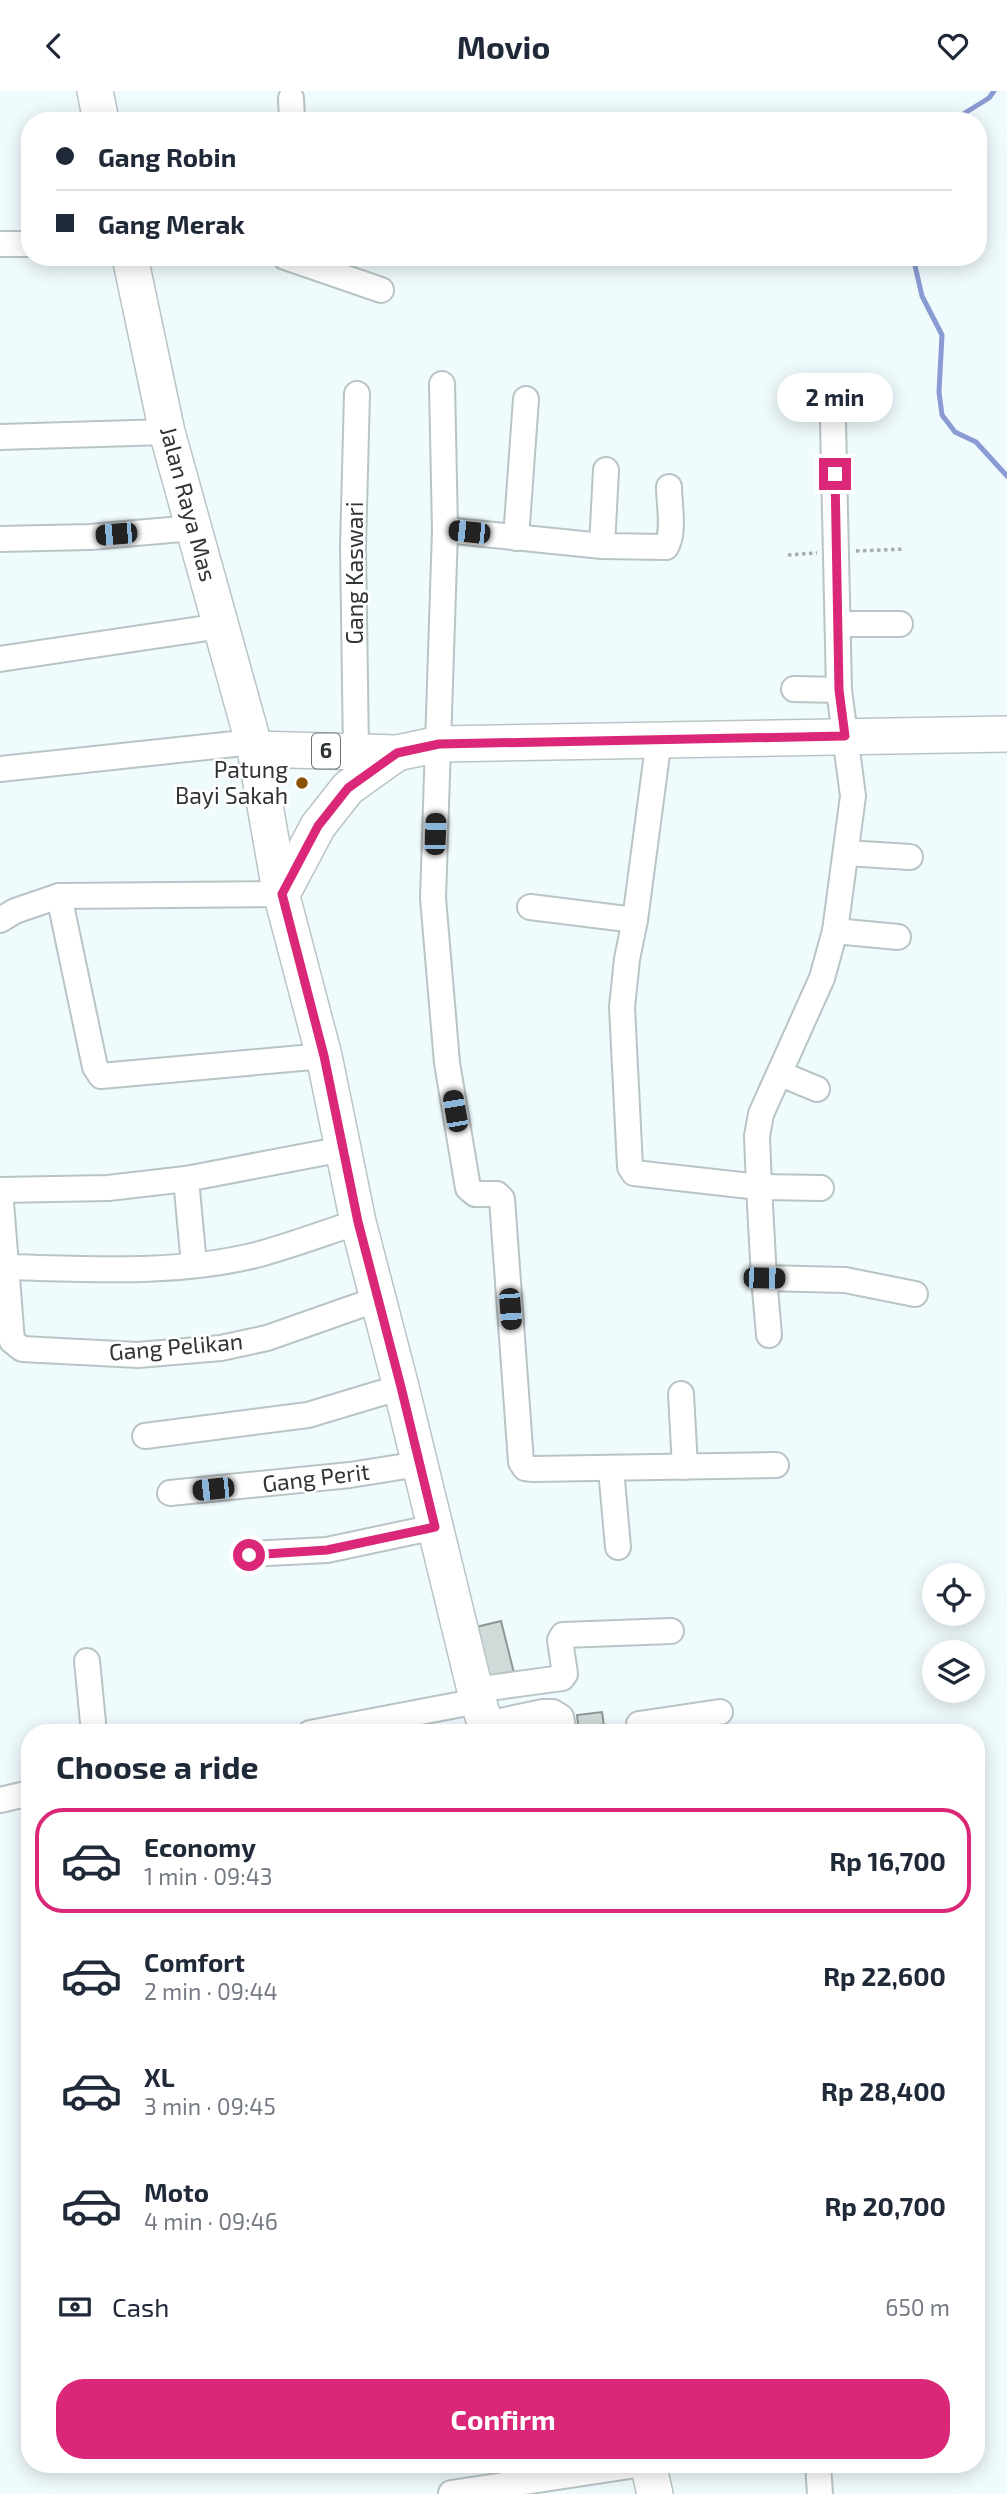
<!DOCTYPE html>
<meta charset="utf-8">
<style>
body{margin:0;font-family:"Exo 2",sans-serif;background:#f2f2f3;color:#1f2937;height:100vh;display:flex;flex-direction:column;font-size:26px;white-space:nowrap}
*{box-sizing:border-box;margin:0}
p{font-size:23px;color:#747a83}
.icon{flex:none;width:38px;height:38px;fill:none;stroke:currentColor;stroke-width:2;stroke-linecap:round;stroke-linejoin:round}
.map{position:relative;flex:1;overflow:hidden}
.panel{position:absolute;left:21px;top:1633px;width:964px;height:749px;display:flex;flex-direction:column;background:#fff;border-radius:28px;box-shadow:0 4px 18px #0003}
.panel>*{flex:none}
.top-card{position:absolute;left:21px;top:21px;width:966px;height:154px;border-radius:28px;box-shadow:0 4px 18px #0003;display:grid;align-content:center;height:154px;padding:0 35px;background:#fff}
.tools{position:absolute;left:922px;top:1472px;display:grid;gap:14px}
.tools a{display:grid;place-items:center;width:63px;height:63px;border-radius:50%;background:#fff;box-shadow:0 4px 18px #0003;font-size:35px}
.end{position:absolute;width:32px;height:32px;margin:-16px;border:9px solid #db2777;background:#fff;box-shadow:0 0 0 4px #fff}
.from{border-radius:50%}
.bubble{position:absolute;height:49px;border-radius:24px;background:#fff;box-shadow:0 4px 18px #0003;font-size:23px;font-weight:700;line-height:49px;text-align:center}
.car{position:absolute;width:21px;height:42px;margin:-21px -10px;border-radius:9px;box-shadow:0 0 5px 2px #0007;background:linear-gradient(#222 24%,#8ab4d8 0 40%,#222 0 76%,#8ab4d8 0 86%,#222 0)}
.top-card b{display:flex;align-items:center;gap:24px;height:66px;font-size:26px}
.top-card b+b{border-top:2px solid #e0e1e3}
.top-card i{width:18px;height:18px;background:#1f2937}
ul{padding:0;list-style:none}
li{display:flex;align-items:center;gap:21px;height:105px;margin:0 14px 10px;padding:0 21px;border:4px solid transparent;border-radius:28px}
li div{flex:1}
li b{display:block;font-size:26px}
li em{font-style:normal;font-weight:700}
li.active{border-color:#db2777}
li>.icon{width:63px;height:63px;stroke-width:1.5}
h2{padding:0 35px;font-size:32px;line-height:84px}
.pay{display:flex;align-items:center;gap:18px;height:77px;padding:0 35px;font-size:26px}
.pay p{margin-inline-start:auto}
.primary-button{display:flex;gap:14px;margin-top:auto;padding:14px 35px}
.primary-button a{flex:1;height:80px;border-radius:28px;background:#db2777;color:#fff;font-size:28px;font-weight:700;line-height:80px;text-align:center}
header{display:flex;justify-content:space-between;align-items:center;height:91px;padding:0 35px;background:#fff;font-size:32px;font-weight:700}
.map>svg:first-child{display:block}
.lines{fill:none;stroke-linecap:round;stroke-linejoin:round}
.stream{stroke:#8a9ad2;stroke-width:5}
.building{fill:#d0dbd9;stroke:#8c9795;stroke-width:2}
.minor-casing{stroke:#b9c4c7;stroke-width:28}
.highway-casing{stroke:#b9c4c7;stroke-width:38}
.path{stroke:#a5adb0;stroke-width:3.5;stroke-dasharray:3.5 3.5;stroke-linecap:butt}
.minor{stroke:#fff;stroke-width:24}
.highway{stroke:#fff;stroke-width:35}
.route{stroke:#db2777;stroke-width:9}
.poi-dot{fill:#8a5503;stroke:#fff;stroke-width:2.5}
.labels{text-anchor:middle;stroke-width:5;stroke-linejoin:round;paint-order:stroke}
.shield{fill:#fff;stroke:#6e7172;stroke-width:2}
.shield-label{font-size:21px;font-weight:bold;fill:#303435}
.street-label{font-size:23px;fill:#303435;stroke:#fff}
.poi-label{font-size:23px;fill:#303435;stroke:#fff;text-anchor:end}
</style>
<header><svg class="icon" aria-label="back" viewBox="0 0 24 24"><path d="M15 5l-7 7 7 7"/></svg>Movio<svg class="icon" aria-label="heart" viewBox="0 0 24 24"><path d="M12 20l-8-8c-3-5 5-10 8-4 3-6 11-1 8 4z"/></svg></header>
<div class="map">
<svg width="1007" height="2403" viewBox="0 0 1007 2403">
<rect width="100%" height="100%" fill="#f0fbfe"/>
<g class="lines">
<g class="stream">
<polyline points="952,30 989,7 994,0"/>
<polyline points="913,166 922,205 942,244 939,301 942,324 955,341 976,351 1007,385"/>
</g>
</g>
<g class="building">
<polygon points="501,1530 514,1582 485,1589 472,1537"/>
<polygon points="602,1621 605,1642 579,1642 577,1624"/>
<polygon points="422,1627 424,1642 358,1642"/>
</g>
<g class="lines">
<defs>
<g id="minor">
<polyline points="291,7 292,30"/>
<polyline points="0,153 30,153"/>
<polyline points="285,166 381,199"/>
<polyline points="442,293 445,439 433,807 447,972 468,1097 475,1103 497,1103 502,1108 521,1371 525,1377 533,1378 776,1374"/>
<polyline points="0,346 167,341"/>
<path d="M445 439 602 455 666 456C675 441 669 413 669 396"/>
<polyline points="516,447 526,308"/>
<polyline points="0,448 90,446 193,437"/>
<polyline points="602,455 606,379"/>
<polyline points="838,533 900,533"/>
<polyline points="0,568 221,535"/>
<polyline points="794,598 839,599"/>
<polyline points="659,648 635,829 627,868 622,916 630,1076 634,1082 759,1096 757,1045 761,1023 822,887 835,840 853,705 839,599 833,331"/>
<polyline points="356,660 353,456 357,303"/>
<polyline points="0,678 253,651"/>
<polyline points="846,762 910,766"/>
<polyline points="59,805 95,976 101,985 324,965"/>
<polyline points="530,816 635,829"/>
<polyline points="0,829 15,820 59,805 282,803"/>
<polyline points="835,840 898,846"/>
<polyline points="781,983 817,998"/>
<polyline points="186,1088 194,1174"/>
<polyline points="0,1099 12,1250 22,1258 138,1264 221,1257 267,1247 378,1208"/>
<polyline points="0,1099 108,1097 186,1088 343,1058"/>
<path d="M6 1176C89 1178 175 1184 256 1164 290 1155 324 1142 358 1131"/>
<polyline points="764,1187 845,1189 915,1203"/>
<polyline points="769,1244 764,1187 759,1096 821,1097"/>
<polyline points="681,1303 685,1376"/>
<polyline points="145,1345 308,1324 401,1296"/>
<polyline points="611,1378 618,1456"/>
<polyline points="170,1402 350,1384 419,1373"/>
<polyline points="249,1463 327,1459 435,1436"/>
<polyline points="87,1570 94,1642"/>
<polyline points="475,1599 562,1587 565,1583 560,1549 563,1544 671,1540"/>
<polyline points="486,1633 543,1621 553,1621 561,1626 564,1642"/>
<polyline points="639,1633 720,1621"/>
<polyline points="310,1642 478,1610"/>
<polyline points="0,1709 30,1702"/>
<polyline points="818,2373 820,2403"/>
<polyline points="451,2402 643,2373"/>
</g>
<g id="highway">
<polyline points="95,0 101,30"/>
<polyline points="130,166 167,341 255,658 279,794 324,965 358,1131 401,1296 475,1599 488,1642"/>
<polyline points="255,658 397,662 439,653 1007,643"/>
<polyline points="282,803 318,735 348,697 397,662"/>
<polyline points="648,2373 655,2403"/>
</g>
</defs>
<use href="#minor" class="minor-casing"/>
<use href="#highway" class="highway-casing"/>
<g class="path">
<polyline points="856,460 905,458"/>
<polyline points="788,464 817,462"/>
</g>
<use href="#minor" class="minor"/>
<use href="#highway" class="highway"/>
</g>
<g class="lines">
<polyline class="route" points="249,1464 327,1459 435,1436 401,1296 358,1131 324,965 282,803 318,735 348,697 397,662 439,653 845,645 839,599 835,383"/>
</g>
<circle class="poi-dot" cx="302" cy="692" r="7"/>
<g class="labels">
<rect class="shield" x="312" y="642.5" width="28" height="35" rx="5"/>
<g class="shield-label">
<text x="326" y="667">6</text>
</g>
<g class="street-label">
<text transform="translate(188 413) rotate(75)" y="8">Jalan Raya Mas</text>
<text transform="translate(355 482) rotate(-90)" y="8">Gang Kaswari</text>
<text transform="translate(176 1256) rotate(-5)" y="8">Gang Pelikan</text>
<text transform="translate(316 1387) rotate(-7)" y="8">Gang Perit</text>
</g>
<g class="poi-label">
<text x="288" y="687">Patung<tspan x="288" dy="26">Bayi Sakah</tspan></text>
</g>
</g>
</svg>
<div class="tools">
<a><svg class="icon" aria-label="locate" viewBox="0 0 24 24"><circle cx="12" cy="12" r="6"/><path d="M12 2v4M12 18v4M2 12h4M18 12h4"/></svg></a>
<a><svg class="icon" aria-label="layers" viewBox="0 0 24 24"><path d="M12 4l9 5-9 5-9-5zM3 14l9 5 9-5"/></svg></a>
</div>
<i class="end from" style="left:249px;top:1464px"></i>
<i class="end" style="left:835px;top:383px"></i>
<div class="bubble" style="left:777px;top:282px;width:116px">2 min</div>
<i class="car" style="left:469px;top:441px;rotate:276deg"></i>
<i class="car" style="left:116px;top:443px;rotate:265deg"></i>
<i class="car" style="left:435px;top:743px;rotate:2deg"></i>
<i class="car" style="left:455px;top:1020px;rotate:350deg"></i>
<i class="car" style="left:764px;top:1187px;rotate:91deg"></i>
<i class="car" style="left:510px;top:1218px;rotate:176deg"></i>
<i class="car" style="left:213px;top:1398px;rotate:264deg"></i>
<div class="top-card">
<b><i class="from"></i>Gang Robin</b>
<b><i></i>Gang Merak</b>
</div>
<section class="panel">
<h2>Choose a ride</h2>
<ul>
<li class="active"><svg class="icon" aria-label="car" viewBox="0 0 24 24"><path d="M5 17H2v-5l4-1 3-4h7l3 4 3 1v5h-3M9 17h6M6 11h13"/><circle cx="7" cy="17" r="2"/><circle cx="17" cy="17" r="2"/></svg><div><b>Economy</b><p>1 min · 09:43</p></div><em>Rp 16,700</em></li>
<li><svg class="icon" aria-label="car" viewBox="0 0 24 24"><path d="M5 17H2v-5l4-1 3-4h7l3 4 3 1v5h-3M9 17h6M6 11h13"/><circle cx="7" cy="17" r="2"/><circle cx="17" cy="17" r="2"/></svg><div><b>Comfort</b><p>2 min · 09:44</p></div><em>Rp 22,600</em></li>
<li><svg class="icon" aria-label="car" viewBox="0 0 24 24"><path d="M5 17H2v-5l4-1 3-4h7l3 4 3 1v5h-3M9 17h6M6 11h13"/><circle cx="7" cy="17" r="2"/><circle cx="17" cy="17" r="2"/></svg><div><b>XL</b><p>3 min · 09:45</p></div><em>Rp 28,400</em></li>
<li><svg class="icon" aria-label="car" viewBox="0 0 24 24"><path d="M5 17H2v-5l4-1 3-4h7l3 4 3 1v5h-3M9 17h6M6 11h13"/><circle cx="7" cy="17" r="2"/><circle cx="17" cy="17" r="2"/></svg><div><b>Moto</b><p>4 min · 09:46</p></div><em>Rp 20,700</em></li>
</ul>
<div class="pay"><svg class="icon" aria-label="cash" viewBox="0 0 24 24"><path d="M3 7h18v10H3z"/><circle cx="12" cy="12" r="2"/></svg>Cash<p>650 m</p></div>
<div class="primary-button"><a>Confirm</a></div>
</section>
</div>
